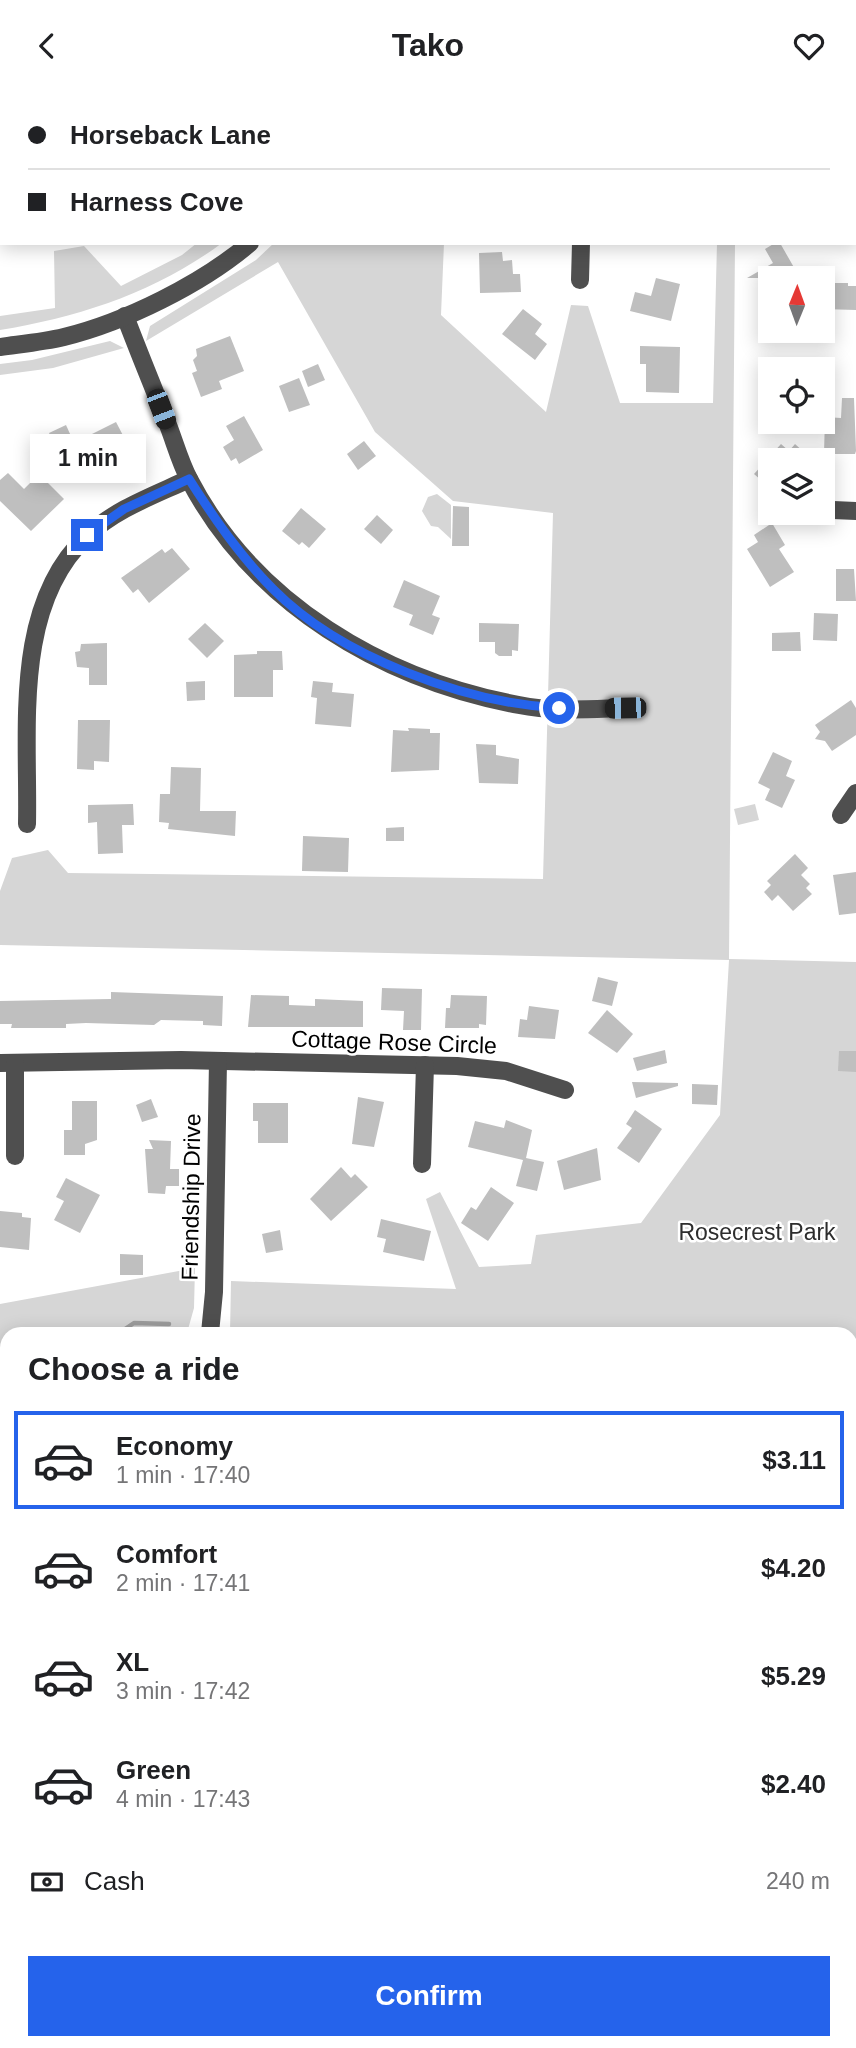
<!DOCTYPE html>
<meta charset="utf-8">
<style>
body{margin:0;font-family:Helvetica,sans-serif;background:#f6f6f6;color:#202124;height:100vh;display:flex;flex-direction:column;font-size:26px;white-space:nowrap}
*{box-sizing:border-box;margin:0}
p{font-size:23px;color:#757577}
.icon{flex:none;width:38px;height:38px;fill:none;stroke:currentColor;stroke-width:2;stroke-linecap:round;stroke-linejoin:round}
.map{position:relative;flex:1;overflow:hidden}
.panel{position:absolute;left:0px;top:1236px;width:858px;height:723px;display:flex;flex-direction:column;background:#fff;border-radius:21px 21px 0 0;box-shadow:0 4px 18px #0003}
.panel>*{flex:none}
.hud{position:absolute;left:0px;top:0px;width:858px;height:154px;box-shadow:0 4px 18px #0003;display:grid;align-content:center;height:154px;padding:0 28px;background:#fff}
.needle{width:46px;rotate:1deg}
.tools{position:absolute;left:758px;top:175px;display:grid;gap:14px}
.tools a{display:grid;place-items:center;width:77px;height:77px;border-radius:0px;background:#fff;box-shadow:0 4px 18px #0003;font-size:35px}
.end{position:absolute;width:32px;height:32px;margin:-16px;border:9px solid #2563eb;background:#fff;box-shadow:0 0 0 4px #fff}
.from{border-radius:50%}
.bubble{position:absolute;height:49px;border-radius:0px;background:#fff;box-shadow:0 4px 18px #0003;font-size:23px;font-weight:700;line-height:49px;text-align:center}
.car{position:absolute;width:21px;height:42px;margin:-21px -10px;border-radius:9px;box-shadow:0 0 5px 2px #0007;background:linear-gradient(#222 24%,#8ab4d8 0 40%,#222 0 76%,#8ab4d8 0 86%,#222 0)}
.hud b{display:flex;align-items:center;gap:24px;height:66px;font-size:26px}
.hud b+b{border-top:2px solid #e0e0e0}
.hud i{width:18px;height:18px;background:#202124}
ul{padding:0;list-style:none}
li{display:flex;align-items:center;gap:21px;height:98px;margin:0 14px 10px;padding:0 14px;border:4px solid transparent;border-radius:0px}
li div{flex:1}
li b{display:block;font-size:26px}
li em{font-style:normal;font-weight:700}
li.on{border-color:#2563eb}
li>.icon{width:63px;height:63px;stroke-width:1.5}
h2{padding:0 28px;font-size:32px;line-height:84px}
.pay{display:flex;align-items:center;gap:18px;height:77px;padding:0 28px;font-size:26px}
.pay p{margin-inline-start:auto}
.primary-button{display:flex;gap:14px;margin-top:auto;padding:14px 28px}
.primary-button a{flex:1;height:80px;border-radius:0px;background:#2563eb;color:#fff;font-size:28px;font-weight:700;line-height:80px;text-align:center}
header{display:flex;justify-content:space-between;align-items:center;height:91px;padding:0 28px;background:#fff;font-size:32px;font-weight:700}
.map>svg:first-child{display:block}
.green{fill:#d6d6d6}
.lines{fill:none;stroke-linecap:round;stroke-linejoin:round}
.stream{stroke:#9d9d9d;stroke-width:4.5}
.building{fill:#bfbfbf}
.minor{stroke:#4f4f4f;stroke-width:18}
.route{stroke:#2563eb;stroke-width:9}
.labels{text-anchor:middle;stroke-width:5;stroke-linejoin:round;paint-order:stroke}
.street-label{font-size:23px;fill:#000;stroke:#fff}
.park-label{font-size:23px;fill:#2d2d2d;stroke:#fff}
</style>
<header><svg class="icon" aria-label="back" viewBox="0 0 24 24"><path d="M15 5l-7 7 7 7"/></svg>Tako<svg class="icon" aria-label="heart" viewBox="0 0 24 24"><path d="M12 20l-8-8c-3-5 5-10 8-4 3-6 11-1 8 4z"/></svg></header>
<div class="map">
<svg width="856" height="1957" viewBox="0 0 856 1957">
<rect width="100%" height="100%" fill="#fff"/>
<g class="green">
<path d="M197 152H222C156 201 80 226 0 239V225L55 217 54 160 84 155 121 195 182 164Z"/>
<polygon points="274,152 444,152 441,224 546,321 571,214 588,215 620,312 713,312 717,152 735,152 729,868 856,871 856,1460 850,1460 850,1242 230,1242 231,1190 456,1198 426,1108 440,1101 479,1176 531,1173 536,1144 641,1132 720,1024 729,869 0,854 0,800 12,767 48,759 68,782 543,788 553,422 453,410 375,341 278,171 146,250 150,235 256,169"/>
<polygon points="110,250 124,257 53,277 0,284 0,273 32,269"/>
<polygon points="437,403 451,414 451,448 438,436 431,435 422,420 428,406"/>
<polygon points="755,713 759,729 738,734 734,718"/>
<polygon points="195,1177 194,1217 187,1242 7,1242 7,1810 0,1809 0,1213"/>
</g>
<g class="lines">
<g class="stream">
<polyline points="119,1242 134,1232 169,1233"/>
<polyline points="0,1305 7,1304"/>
<polyline points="850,1390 856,1388"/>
</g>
</g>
<g class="building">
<polygon points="775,152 780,152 800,187 747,187 773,172 765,158"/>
<polygon points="502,161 503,170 512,169 513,183 520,183 521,201 480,202 479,162"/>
<polygon points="656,187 680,193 671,230 630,220 635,201 651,205"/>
<polygon points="822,192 848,192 848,195 856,195 856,219 822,218"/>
<polygon points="523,218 542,233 535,243 547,253 535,269 502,243"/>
<polygon points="230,245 244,280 219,290 222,298 201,306 192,282 197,280 193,269 197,265 196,258"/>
<polygon points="640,255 680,256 679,302 646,301 646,273 640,273"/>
<polygon points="318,273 325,289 308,296 302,280"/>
<polygon points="299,287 310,314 289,321 279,295"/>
<polygon points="842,307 854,307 856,360 855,363 824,363 825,326 841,327"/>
<polygon points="244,325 263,359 239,373 236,367 231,370 223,356 234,349 226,335"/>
<polygon points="116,331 128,354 108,367 112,375 94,384 78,350"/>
<polygon points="66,334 75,354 58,362 49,342"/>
<polygon points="364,350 376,365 358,379 347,363"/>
<polygon points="781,353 789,360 795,353 806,363 801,369 770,369 770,397 754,383"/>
<polygon points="8,382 24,398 39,383 64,408 31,440 0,410 0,389"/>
<polygon points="453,415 469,416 469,455 452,455"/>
<polygon points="301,417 326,438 309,457 302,451 299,454 282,440"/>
<polygon points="377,424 393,439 381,453 364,438"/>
<polygon points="772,432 785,454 779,458 794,481 770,496 747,458 758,451 754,444"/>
<polygon points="172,457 190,478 149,512 138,498 133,502 121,487 162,458 165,462"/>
<polygon points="836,478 854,478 856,510 836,510"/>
<polygon points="404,489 440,505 432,524 440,527 433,544 409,534 413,524 393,516"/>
<polygon points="814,522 838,523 837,550 813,549"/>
<polygon points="205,532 224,550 207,567 188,548"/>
<polygon points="479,532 519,533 518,560 512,559 512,565 499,565 495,562 495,551 479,551"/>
<polygon points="800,541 801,560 772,560 772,542"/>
<polygon points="107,552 107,594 89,594 89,577 77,576 75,561 80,560 81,553"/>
<polygon points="257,560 282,560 283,579 273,579 273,606 234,606 234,564 257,563"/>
<polygon points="205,590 205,609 187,610 186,591"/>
<polygon points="313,590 333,592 332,601 354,603 351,636 315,633 317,607 311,606"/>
<polygon points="851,609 856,617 856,644 832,660 825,650 815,648 820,641 815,634"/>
<polygon points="78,629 110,629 109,671 94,670 94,679 77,678"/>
<polygon points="408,637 430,638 430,642 440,642 439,679 391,681 393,639 409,640"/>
<polygon points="476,653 496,654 496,664 519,668 518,693 479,692"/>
<polygon points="773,661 792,670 786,685 795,689 782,717 765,709 770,698 758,692"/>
<polygon points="171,676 201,677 200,720 236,720 235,745 168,738 169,732 159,731 160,703 170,703"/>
<polygon points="133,713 134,734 122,734 123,762 98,763 97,731 88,732 88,714"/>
<polygon points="404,736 404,750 386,750 386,737"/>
<polygon points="303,745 349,747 348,781 302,780"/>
<polygon points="795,763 808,777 801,784 810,793 806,797 812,803 793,820 778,804 772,810 764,801 771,794 767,790"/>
<polygon points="856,781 856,822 839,824 833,784"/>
<polygon points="598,886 618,891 612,915 592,910"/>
<polygon points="382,897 422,898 421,939 403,939 404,920 381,919"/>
<polygon points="111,901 223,905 222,935 203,934 203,930 161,929 154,934 86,932 66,933 66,937 11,937 12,933 0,933 0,910 111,908"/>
<polygon points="251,904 289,905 289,914 315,915 315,908 363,910 363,936 248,936"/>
<polygon points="451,904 487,905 486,934 479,933 479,937 445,937 446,917 450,917"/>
<polygon points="529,915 559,919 555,948 518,946 520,928 527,929"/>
<polygon points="607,919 633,943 617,962 588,942"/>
<polygon points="665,959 667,972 637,980 633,967"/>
<polygon points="839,960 856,960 856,981 838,980"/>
<polygon points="632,991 678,992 678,995 636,1007"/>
<polygon points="692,993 718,994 717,1014 692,1013"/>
<polygon points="358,1006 384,1011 374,1056 352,1053"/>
<polygon points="151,1008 158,1026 142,1031 136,1014"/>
<polygon points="72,1010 97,1010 97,1049 85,1053 85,1064 64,1064 64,1039 72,1039"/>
<polygon points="253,1012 288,1012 288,1052 258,1052 258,1030 253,1030"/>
<polygon points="635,1019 662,1038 639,1072 617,1057 632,1037 626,1033"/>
<polygon points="506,1029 532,1039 526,1067 544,1071 537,1100 516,1095 523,1069 468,1056 475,1030 504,1037"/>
<polygon points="149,1049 171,1050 170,1078 179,1078 179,1095 166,1095 165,1103 148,1102 145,1058 153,1058"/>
<polygon points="597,1057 601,1089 564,1099 557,1070"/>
<polygon points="341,1076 351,1087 355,1083 368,1096 331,1130 310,1108"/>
<polygon points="66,1087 100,1104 80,1142 54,1129 64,1110 56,1106"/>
<polygon points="491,1096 514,1112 488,1150 461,1132 471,1116 476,1119"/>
<polygon points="0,1120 22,1122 22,1126 31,1127 29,1159 0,1156"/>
<polygon points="381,1128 431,1140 424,1170 383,1161 386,1148 377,1146"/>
<polygon points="280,1139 283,1159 266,1162 262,1143"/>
<polygon points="120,1163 143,1164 143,1184 120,1184"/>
</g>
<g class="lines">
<g class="minor">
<polyline points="121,0 122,2"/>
<polyline points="379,2 380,0"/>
<polyline points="584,2 584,0"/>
<polyline points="580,189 581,152"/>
<path d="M125 225C139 262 154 298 168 334 175 352 180 371 189 388 254 513 384 589 519 614 553 621 591 618 625 617"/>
<path d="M0 256C21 253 43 251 64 246 125 231 202 193 250 152"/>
<polyline points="833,419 856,420"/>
<polyline points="841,724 856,702"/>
<path d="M27 733C29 639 12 515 87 445 115 418 155 404 189 388"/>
<polyline points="0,972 181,969 457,975 506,980 565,999"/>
<polyline points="15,972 15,1065"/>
<polyline points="422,1073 425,974"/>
<polyline points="210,1242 214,1201 218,970"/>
<polyline points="850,1550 856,1550"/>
<polyline points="0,1905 7,1905"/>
<polyline points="850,1918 856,1918"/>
<polyline points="115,1957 115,1951"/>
<polyline points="304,1957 304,1951"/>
<polyline points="487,1957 487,1951"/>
</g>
</g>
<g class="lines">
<path class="route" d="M87 444 124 418 189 388C214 427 240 465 273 498 340 566 465 612 559 617"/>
</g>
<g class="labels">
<g class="street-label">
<text transform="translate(394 951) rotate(2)" y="8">Cottage Rose Circle</text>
<text transform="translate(191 1106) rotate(-89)" y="8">Friendship Drive</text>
</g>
<g class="park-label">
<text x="757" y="1149">Rosecrest Park</text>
</g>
</g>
</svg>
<div class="tools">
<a><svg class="needle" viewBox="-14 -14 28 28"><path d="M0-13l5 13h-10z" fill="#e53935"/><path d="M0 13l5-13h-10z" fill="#757577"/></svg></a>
<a><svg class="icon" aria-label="locate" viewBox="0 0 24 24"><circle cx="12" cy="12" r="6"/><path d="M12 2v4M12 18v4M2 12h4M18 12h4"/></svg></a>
<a><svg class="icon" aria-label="layers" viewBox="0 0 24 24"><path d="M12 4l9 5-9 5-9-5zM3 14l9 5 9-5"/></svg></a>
</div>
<i class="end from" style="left:559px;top:617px"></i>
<i class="end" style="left:87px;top:444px"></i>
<div class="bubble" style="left:30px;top:343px;width:116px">1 min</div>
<i class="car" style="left:161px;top:318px;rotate:159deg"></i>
<i class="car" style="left:625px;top:617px;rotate:269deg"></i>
<div class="hud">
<b><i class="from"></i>Horseback Lane</b>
<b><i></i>Harness Cove</b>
</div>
<section class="panel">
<h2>Choose a ride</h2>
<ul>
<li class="on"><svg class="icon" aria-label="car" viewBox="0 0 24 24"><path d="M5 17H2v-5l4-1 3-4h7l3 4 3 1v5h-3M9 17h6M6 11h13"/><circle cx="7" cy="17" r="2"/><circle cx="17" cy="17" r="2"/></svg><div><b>Economy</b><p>1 min · 17:40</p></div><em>$3.11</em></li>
<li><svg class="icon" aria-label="car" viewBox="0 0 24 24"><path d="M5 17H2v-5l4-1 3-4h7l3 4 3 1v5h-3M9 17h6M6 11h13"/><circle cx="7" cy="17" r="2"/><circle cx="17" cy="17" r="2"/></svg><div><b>Comfort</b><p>2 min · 17:41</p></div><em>$4.20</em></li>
<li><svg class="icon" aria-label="car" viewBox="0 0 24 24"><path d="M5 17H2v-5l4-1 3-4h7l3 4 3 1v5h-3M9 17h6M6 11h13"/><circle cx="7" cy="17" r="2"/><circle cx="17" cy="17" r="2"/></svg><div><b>XL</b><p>3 min · 17:42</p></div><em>$5.29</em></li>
<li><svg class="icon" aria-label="car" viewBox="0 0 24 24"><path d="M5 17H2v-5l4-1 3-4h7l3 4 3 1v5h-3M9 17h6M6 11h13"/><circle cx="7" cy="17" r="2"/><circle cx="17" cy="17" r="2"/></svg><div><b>Green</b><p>4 min · 17:43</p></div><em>$2.40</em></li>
</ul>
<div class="pay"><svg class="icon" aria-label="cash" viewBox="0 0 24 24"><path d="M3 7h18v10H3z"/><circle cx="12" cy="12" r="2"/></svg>Cash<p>240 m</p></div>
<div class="primary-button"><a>Confirm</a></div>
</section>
</div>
